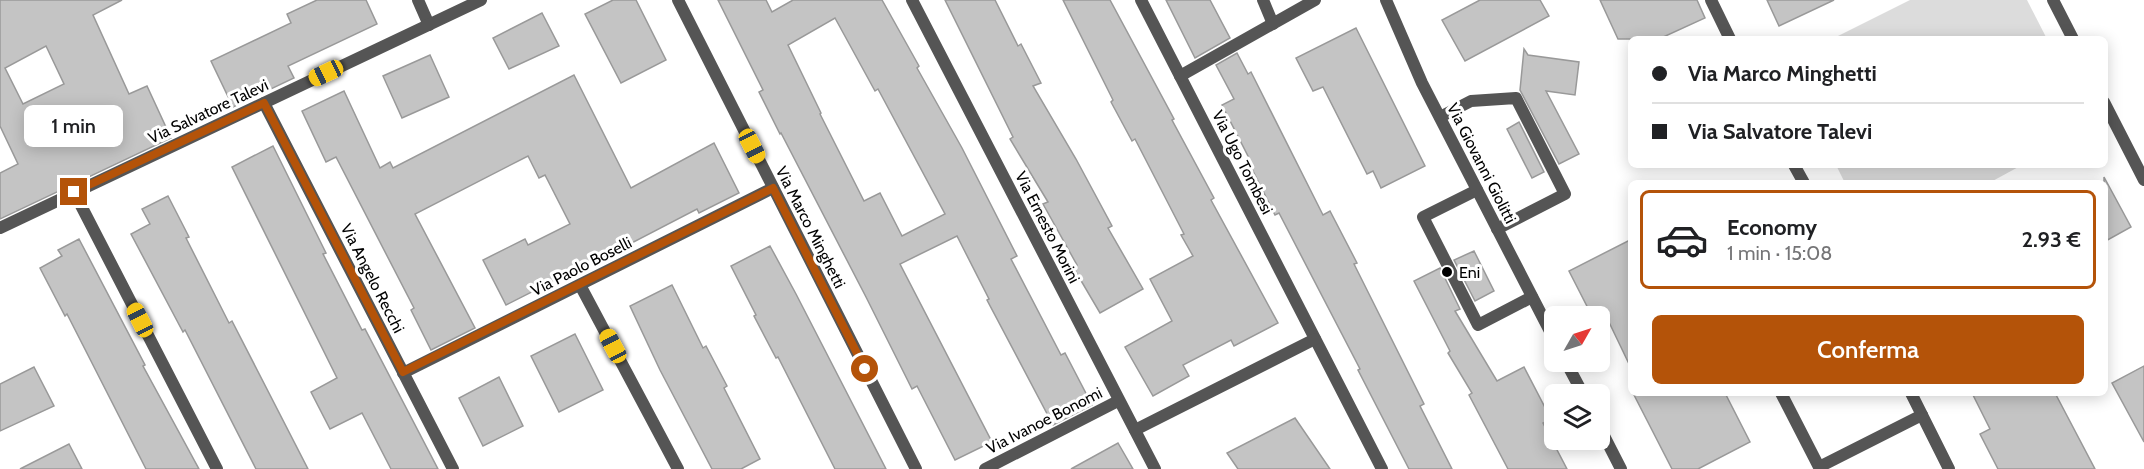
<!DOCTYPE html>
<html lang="it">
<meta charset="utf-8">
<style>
body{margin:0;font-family:Cabin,sans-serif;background:#f6f6f6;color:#202124;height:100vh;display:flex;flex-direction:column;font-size:22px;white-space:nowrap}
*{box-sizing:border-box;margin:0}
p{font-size:20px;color:#757577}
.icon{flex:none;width:33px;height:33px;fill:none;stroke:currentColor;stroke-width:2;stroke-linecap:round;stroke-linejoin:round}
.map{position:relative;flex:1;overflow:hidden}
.panel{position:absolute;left:1628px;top:180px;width:480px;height:216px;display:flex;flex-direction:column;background:#fff;border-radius:9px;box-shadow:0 3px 15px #0003}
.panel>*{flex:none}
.hud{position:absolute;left:1628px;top:36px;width:480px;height:132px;border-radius:9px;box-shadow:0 3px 15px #0003;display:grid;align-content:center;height:132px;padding:0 24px;background:#fff}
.needle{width:39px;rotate:51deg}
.tools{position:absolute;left:1544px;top:306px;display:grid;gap:12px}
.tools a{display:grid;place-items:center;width:66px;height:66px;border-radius:9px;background:#fff;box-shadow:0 3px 15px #0003;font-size:30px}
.end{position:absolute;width:27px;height:27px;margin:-14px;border:8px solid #b45309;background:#fff;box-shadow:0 0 0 3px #fff}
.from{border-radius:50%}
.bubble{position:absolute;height:42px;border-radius:9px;background:#fff;box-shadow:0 3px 15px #0003;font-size:20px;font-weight:600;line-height:42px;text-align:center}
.car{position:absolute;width:18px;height:36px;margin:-18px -9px;border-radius:8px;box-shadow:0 0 4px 2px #0007;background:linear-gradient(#f5c518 24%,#345 0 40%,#f5c518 0 76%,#345 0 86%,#f5c518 0)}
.hud b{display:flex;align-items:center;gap:21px;height:57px;font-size:22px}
.hud b+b{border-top:2px solid #e0e0e0}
.hud i{width:15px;height:15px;background:#202124}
ul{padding:10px 0 0;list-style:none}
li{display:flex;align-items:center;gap:18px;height:99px;margin:0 12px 9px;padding:0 12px;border:3px solid transparent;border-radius:9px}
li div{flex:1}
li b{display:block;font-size:22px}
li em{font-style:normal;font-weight:600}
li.on{border-color:#b45309}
li>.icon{width:54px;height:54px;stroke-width:1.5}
.primary-button{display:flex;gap:12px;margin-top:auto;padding:12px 24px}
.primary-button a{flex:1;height:69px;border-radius:9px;background:#b45309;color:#fff;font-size:24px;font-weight:600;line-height:69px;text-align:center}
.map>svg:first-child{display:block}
.green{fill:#dcdcdc}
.building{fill:#c4c4c4;stroke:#999;stroke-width:1.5;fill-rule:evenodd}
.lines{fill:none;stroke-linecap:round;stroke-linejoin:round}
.service{stroke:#555;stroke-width:12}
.minor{stroke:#555;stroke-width:12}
.tertiary{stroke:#555;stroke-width:12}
.route{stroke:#b45309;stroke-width:8}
.poi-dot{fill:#000;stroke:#fff;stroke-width:2}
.labels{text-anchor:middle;stroke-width:6;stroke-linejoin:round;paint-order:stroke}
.street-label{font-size:16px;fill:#000;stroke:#fff}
.poi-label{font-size:16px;fill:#000;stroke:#fff;text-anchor:start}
</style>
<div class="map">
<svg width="2144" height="469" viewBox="0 0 2144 469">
<rect width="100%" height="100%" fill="#fff"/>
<g class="green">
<polygon points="1910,0 2027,0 2047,39 1832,39"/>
<polygon points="1836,165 2022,165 1989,183 1845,183"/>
</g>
<g class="building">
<path d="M0 0H122L93 15 129 94 147 86 171 138 0 219V173L18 164 0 126ZM46 46 64 84 23 104 5 68Z"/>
<polygon points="317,0 366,0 377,24 288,66 294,78 233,107 211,61 291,23 287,14"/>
<polygon points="613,0 636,0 666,60 621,83 585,14"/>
<path d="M718 0H766L772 12 793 0H882L919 66 917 68 962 148 1017 256 1011 259 1061 355 1065 353 1092 405 1053 425 987 300 989 299 957 236 900 264 992 442 955 460 917 386 912 389 866 297 781 133 780 134 759 92 763 90ZM835 18 875 91 878 89 945 214 902 236 880 193 864 201 820 114 821 113 788 45Z"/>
<polygon points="945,0 995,0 1018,46 1021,44 1041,83 1033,86 1076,159 1112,226 1108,228 1143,289 1100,313 1073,267 1077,265 1043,204 1048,202 1010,139 1013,137"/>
<polygon points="1063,0 1110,0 1174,119 1172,120 1214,198 1211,200 1278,323 1234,346 1231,340 1183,365 1189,376 1153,396 1125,347 1172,321 1150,279 1193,256 1181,235 1184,234 1135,139 1132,141 1111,102 1113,100"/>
<polygon points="1166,0 1210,0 1230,38 1195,58"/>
<polygon points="1480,0 1540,0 1549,16 1465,61 1442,20"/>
<polygon points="1600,0 1697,0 1705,18 1659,39 1618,39"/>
<polygon points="1767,0 1834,0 1779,26"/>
<polygon points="542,13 559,46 509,69 493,38"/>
<polygon points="1356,28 1425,166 1381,188 1373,171 1367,174 1323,87 1313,91 1296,58"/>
<polygon points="1524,49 1528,55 1579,62 1575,95 1546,91 1579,154 1559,164 1520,90"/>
<polygon points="1237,53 1248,74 1251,72 1323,215 1330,211 1357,263 1354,264 1424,404 1420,406 1452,469 1409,469 1358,370 1360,369 1279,213 1275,215 1250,165 1252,164 1222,105 1234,99 1216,65"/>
<polygon points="430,55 449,97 402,118 383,76"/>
<polygon points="574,75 631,188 714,143 739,193 699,213 697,209 572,274 571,272 506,305 483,260 525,239 528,245 570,224 545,175 539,178 528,156 415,214 475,328 431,350 411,310 414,308 336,157 326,162 302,111 344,91 380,168 390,162 393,168"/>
<polygon points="1519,122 1544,172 1532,178 1507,129"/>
<polygon points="273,146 326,253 323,254 362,330 365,329 438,469 391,469 362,413 330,429 311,392 337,378 232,167"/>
<polygon points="2104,177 2131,227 2104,242"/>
<polygon points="168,196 189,237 186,238 229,323 232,321 308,469 256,469 185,330 183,332 131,234 150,224 142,209"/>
<polygon points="79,239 145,365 143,366 199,469 146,469 67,314 65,316 40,268 62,256 58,250"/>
<polygon points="1630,240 1630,366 1606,316 1592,316 1569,271"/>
<polygon points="770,246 796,294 886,469 835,469 778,357 776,358 754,316 756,315 731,266"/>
<polygon points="1474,251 1494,291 1475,301 1454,260"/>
<polygon points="1440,268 1460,309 1455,311 1497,381 1524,367 1551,419 1543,423 1567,469 1508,469 1469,395 1472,393 1448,353 1450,351 1414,281"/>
<polygon points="672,285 703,348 706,346 727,386 724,388 760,459 741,469 712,469 660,370 630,306"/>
<polygon points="575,334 603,390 559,412 531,356"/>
<polygon points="2144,366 2144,442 2112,383"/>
<polygon points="34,367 54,406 0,431 0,384"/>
<polygon points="499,377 523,426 483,446 459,398"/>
<polygon points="1633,393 1725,393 1750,442 1698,469 1672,469"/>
<polygon points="1972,393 2055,393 2095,469 1998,469 1980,434 1990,429"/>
<polygon points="1295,418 1330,469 1238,469 1227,453"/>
<polygon points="1118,443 1133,469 1071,469"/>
<polygon points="69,444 82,469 20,469"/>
</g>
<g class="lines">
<g class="service">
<polyline points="1263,0 1273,24"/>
<polyline points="1440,117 1471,101 1516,98 1565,194 1497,229"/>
<polyline points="1477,190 1423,217 1478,325 1532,297"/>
</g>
<g class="minor">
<polyline points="418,0 429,25"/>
<polyline points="678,0 916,469"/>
<polyline points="912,0 1155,469"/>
<polyline points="1141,0 1382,469"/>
<polyline points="1711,0 1730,39"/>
<polyline points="2053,0 2073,39"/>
<polyline points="1180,76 1315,0"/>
<polyline points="2104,102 2144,180"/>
<polyline points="264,103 453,469"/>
<polyline points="1794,165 1804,183"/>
<polyline points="74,192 217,469"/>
<polyline points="0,228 481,0"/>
<polyline points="580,285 678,469"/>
<polyline points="403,373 773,188"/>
<polyline points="1781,393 1819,467 1922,415"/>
<polyline points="1911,393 1949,469"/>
<polyline points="1135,430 1315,339"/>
<polyline points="985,469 1118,401"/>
</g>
<g class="tertiary">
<polyline points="1386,0 1422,83 1554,339"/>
<polyline points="1566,362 1583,394"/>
<polyline points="1599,426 1621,469"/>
</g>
</g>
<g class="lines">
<polyline class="route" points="74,192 264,103 403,372 773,188 865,369"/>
</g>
<circle class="poi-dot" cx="1447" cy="272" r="6"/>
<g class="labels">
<g class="street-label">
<text transform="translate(208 111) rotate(-25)" y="6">Via Salvatore Talevi</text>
<text transform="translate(1243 162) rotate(63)" y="6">Via Ugo Tombesi</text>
<text transform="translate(1482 163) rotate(63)" y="6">Via Giovanni Giolitti</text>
<text transform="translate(811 227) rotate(63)" y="6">Via Marco Minghetti</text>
<text transform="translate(1048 227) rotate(63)" y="6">Via Ernesto Morini</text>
<text transform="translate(581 266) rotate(-27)" y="6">Via Paolo Boselli</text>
<text transform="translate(373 278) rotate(63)" y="6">Via Angelo Recchi</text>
<text transform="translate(1044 420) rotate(-27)" y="6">Via Ivanoe Bonomi</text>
</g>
<g class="poi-label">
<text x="1459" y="278">Eni</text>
</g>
</g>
</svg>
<div class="tools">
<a><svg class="needle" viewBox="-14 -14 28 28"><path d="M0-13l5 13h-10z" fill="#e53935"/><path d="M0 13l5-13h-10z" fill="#757577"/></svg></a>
<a><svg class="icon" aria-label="layers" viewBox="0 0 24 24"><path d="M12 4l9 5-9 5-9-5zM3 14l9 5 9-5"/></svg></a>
</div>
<i class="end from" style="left:865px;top:369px"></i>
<i class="end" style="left:74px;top:192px"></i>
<div class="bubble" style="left:24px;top:105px;width:99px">1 min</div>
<i class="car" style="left:326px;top:73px;rotate:245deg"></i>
<i class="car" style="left:752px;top:146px;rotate:153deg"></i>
<i class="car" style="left:140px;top:320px;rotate:333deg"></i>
<i class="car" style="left:613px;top:346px;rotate:332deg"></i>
<div class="hud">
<b><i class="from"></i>Via Marco Minghetti</b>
<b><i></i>Via Salvatore Talevi</b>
</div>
<section class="panel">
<ul>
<li class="on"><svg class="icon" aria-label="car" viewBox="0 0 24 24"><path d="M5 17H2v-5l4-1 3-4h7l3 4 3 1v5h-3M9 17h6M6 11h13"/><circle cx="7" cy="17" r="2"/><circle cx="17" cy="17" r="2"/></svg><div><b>Economy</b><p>1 min · 15:08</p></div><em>2.93 €</em></li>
</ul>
<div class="primary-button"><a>Conferma</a></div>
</section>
</div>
